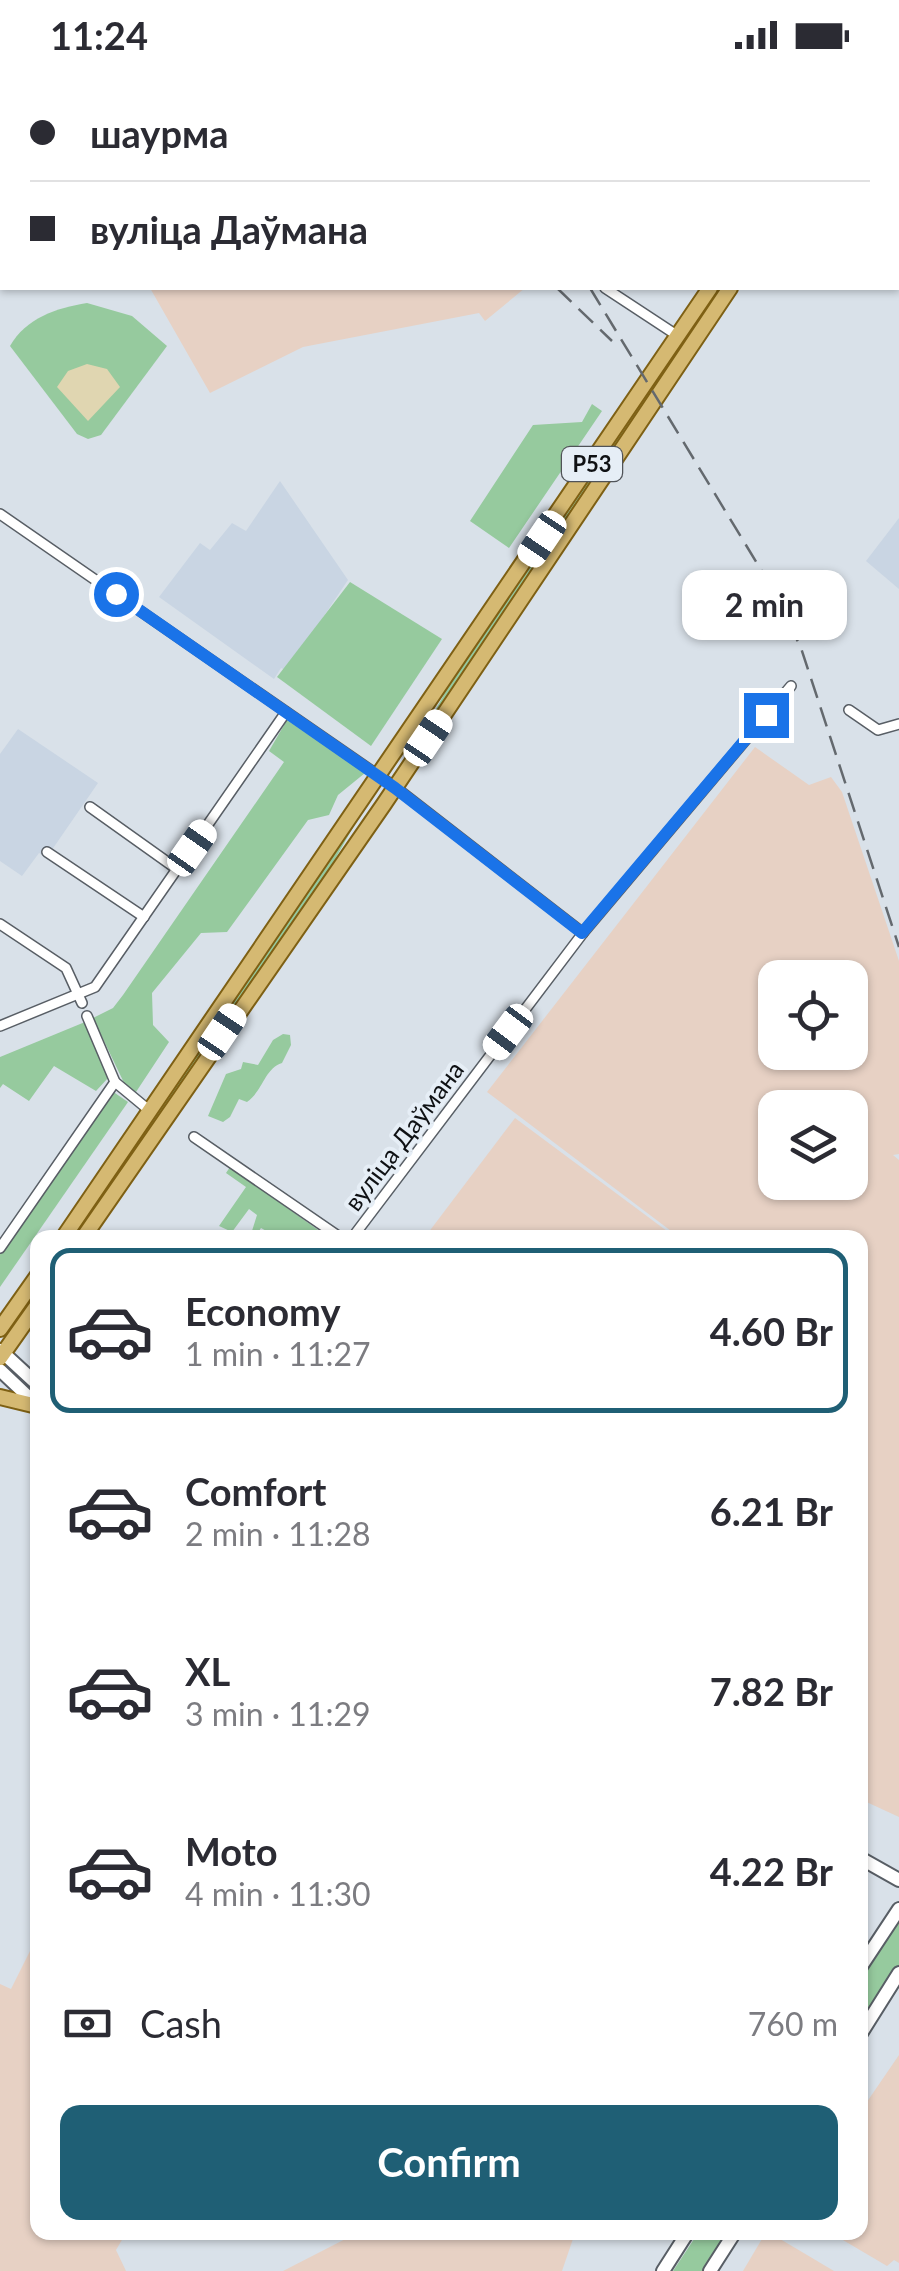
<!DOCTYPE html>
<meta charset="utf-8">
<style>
body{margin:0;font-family:Lato,sans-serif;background:#f2f2f3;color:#2b2b33;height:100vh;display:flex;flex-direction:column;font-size:38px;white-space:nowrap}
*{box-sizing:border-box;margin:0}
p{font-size:32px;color:#7c7c81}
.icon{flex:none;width:55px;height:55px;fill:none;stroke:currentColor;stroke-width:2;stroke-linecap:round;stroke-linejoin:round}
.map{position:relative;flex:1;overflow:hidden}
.panel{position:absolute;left:30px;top:1160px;width:838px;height:1010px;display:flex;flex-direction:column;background:#fff;border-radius:20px;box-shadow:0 2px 8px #0004}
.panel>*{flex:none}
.guide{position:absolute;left:0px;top:0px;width:900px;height:220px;box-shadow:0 2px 8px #0004;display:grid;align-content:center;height:220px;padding:0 30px;background:#fff}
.buttons{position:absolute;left:758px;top:890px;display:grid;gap:20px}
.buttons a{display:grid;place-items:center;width:110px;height:110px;border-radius:20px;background:#fff;box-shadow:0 2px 8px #0004;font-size:50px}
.end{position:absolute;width:45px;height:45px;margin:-22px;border:12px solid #1a73e8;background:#fff;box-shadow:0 0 0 5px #fff}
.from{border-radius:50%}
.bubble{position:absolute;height:70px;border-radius:20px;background:#fff;box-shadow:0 2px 8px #0004;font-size:32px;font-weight:700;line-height:70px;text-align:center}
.car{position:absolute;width:30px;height:60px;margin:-30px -15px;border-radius:12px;box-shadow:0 0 8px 2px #0007;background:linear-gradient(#fff 24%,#345 0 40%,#fff 0 76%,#345 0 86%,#fff 0)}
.guide b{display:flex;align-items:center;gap:35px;height:95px;font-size:38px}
.guide b+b{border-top:2px solid #e1e1e2}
.guide i{width:25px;height:25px;background:#2b2b33}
ul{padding:18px 0 0;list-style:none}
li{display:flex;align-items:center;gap:30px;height:165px;margin:0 20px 15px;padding:0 10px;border:5px solid transparent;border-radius:20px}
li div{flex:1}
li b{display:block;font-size:38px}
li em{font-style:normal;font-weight:700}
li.selected{border-color:#1f5f75}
li>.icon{width:90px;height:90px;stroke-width:1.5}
.pay{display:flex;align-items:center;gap:25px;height:110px;padding:0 30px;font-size:38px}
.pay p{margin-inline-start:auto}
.button{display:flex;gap:20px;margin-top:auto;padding:20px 30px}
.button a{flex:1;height:115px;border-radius:20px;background:#1f5f75;color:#fff;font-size:40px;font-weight:700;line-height:115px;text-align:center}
.status{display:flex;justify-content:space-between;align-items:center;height:70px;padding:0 50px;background:#fff;direction:ltr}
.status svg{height:28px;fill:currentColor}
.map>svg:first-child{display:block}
.built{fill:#c9d5e3}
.industrial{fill:#e7d1c4;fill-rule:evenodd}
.green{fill:#96ca9e}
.sand{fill:#e0d6b1}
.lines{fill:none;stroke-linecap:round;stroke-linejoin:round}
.minor-casing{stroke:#585e65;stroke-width:12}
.tertiary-casing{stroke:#585e65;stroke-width:15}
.secondary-casing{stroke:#585e65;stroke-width:16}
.primary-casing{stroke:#7e6014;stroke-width:18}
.minor{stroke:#fff;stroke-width:9}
.tertiary{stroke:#fff;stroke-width:11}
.secondary{stroke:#fff;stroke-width:12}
.primary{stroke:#d5b972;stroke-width:14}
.rail{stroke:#64696e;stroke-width:2.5;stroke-dasharray:20 10;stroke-linecap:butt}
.route{stroke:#1a73e8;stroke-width:12}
.labels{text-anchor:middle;stroke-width:8;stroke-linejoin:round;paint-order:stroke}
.shield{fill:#e6eef6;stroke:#505358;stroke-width:2.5}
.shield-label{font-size:22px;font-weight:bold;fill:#0f1114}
.street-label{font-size:25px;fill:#0f1114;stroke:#e6eef6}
</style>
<div class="status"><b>11:24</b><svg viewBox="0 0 49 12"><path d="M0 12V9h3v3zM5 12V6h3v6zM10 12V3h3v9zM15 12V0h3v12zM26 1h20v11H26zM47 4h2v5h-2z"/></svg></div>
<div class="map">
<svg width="899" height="2201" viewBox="0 0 899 2201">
<rect width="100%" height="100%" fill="#d9e1e9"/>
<g class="built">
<polygon points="280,411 348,510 287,601 281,598 274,609 159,527 200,473 210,480 232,453 246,461"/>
<polygon points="899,448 899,519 866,491"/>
<polygon points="18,659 98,713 47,787 39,783 22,806 0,791 0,684"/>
</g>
<g class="industrial">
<polygon points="0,0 449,0 450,2 2,2 0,149"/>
<polygon points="150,218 525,218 485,251 479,243 303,277 210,323"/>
<path d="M755 677 809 715 831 707 842 722 899 891V1084L893 1085 899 1090V1747L860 1729V1168L679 1167 487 1022ZM775 908H850V982H775ZM775 1038H850V1112H775Z"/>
<polygon points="515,1048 675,1167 425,1167"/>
<polygon points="37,1867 38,2162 126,2163 116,2180 126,2201 0,2201 0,1914 11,1919"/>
<polygon points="899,1985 899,2193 894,2190 887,2196 831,2163 860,2162 860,2042"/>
<polygon points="359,2162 575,2162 575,2163 562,2201 283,2201"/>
<polygon points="766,2162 770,2163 834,2201 743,2201"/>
</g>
<g class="green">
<polygon points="720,218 726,218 407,691 446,621"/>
<path d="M87 233 132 246 167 276 101 365 88 369 77 364 10 276C26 248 56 238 87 233Z"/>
<polygon points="592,334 602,341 509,478 470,451 533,355 582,352"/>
<polygon points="350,512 442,569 371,676 277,607"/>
<polygon points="287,650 365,703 338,725 329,745 308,750 227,862 201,863 152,923 153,955 169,972 136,1022 126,1017 93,948 113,938 123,925 284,692 269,681"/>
<polygon points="368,731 330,798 76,1167 69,1168"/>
<polygon points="85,952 108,1008 96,1021 54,996 29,1031 3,1014 0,1018 0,987"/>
<path d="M283 964 290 965 291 975 282 993C264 999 263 1021 247 1032L239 1029 230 1047 223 1052 208 1046 226 1004 241 999 243 992 258 995 273 970Z"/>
<polygon points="112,1021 128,1032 0,1217 0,1184"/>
<polygon points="230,1097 328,1167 277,1167 261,1158 257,1164 251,1164 257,1145 249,1139 232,1162 219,1156 246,1117 226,1103"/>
<polygon points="899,1851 899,1899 860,1961 860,1911"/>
<polygon points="698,2163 730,2163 705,2201 673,2201"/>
</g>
<polygon class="sand" points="87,294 107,299 120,317 88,351 57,317 68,301"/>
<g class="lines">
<defs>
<g id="minor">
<polyline points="508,2 510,0"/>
<polyline points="605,218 678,266"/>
<polyline points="0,444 395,717 583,863"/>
<polyline points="849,640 878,660 899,654"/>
<polyline points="90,737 177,799"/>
<polyline points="47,782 144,847"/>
<polyline points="0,854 66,898 82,933"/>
<polyline points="87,946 115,1012 150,1041"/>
<polyline points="0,956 95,917 286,642"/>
<polyline points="194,1067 341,1168"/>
<polyline points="352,1168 583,863 791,616"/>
<polyline points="0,1178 115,1012"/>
</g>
<g id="tertiary">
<polyline points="729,0 730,2"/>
<polyline points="738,0 739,2"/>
<polyline points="898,181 899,183"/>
<polyline points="898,191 899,192"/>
</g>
<g id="secondary">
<polyline points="0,1280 38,1315"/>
<polyline points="0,1300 38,1336"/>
<polyline points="860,1788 899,1810"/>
<polyline points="860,1898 899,1839"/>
<polyline points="860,1965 899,1903"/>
<polyline points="663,2201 688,2162"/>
<polyline points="710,2201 735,2162"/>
</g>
<g id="primary">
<polyline points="855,2 857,0"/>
<polyline points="874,2 875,0"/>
<polyline points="63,1168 710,218"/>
<polyline points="83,1168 384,734 730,218"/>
<polyline points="0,1259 38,1205"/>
<polyline points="0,1288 38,1234"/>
<polyline points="0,1327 37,1336"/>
</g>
</defs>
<use href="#minor" class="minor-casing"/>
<use href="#tertiary" class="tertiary-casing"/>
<use href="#secondary" class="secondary-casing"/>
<use href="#primary" class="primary-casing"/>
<use href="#minor" class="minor"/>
<use href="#tertiary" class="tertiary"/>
<use href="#secondary" class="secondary"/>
<use href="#primary" class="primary"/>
<g class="rail">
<polyline points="391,0 393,2"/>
<polyline points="421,0 423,2"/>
<polyline points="453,0 454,2"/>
<polyline points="557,218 612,271"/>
<polyline points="590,218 769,513 801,578 899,877"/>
</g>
</g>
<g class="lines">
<polyline class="route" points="116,524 395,718 582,863 766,645"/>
</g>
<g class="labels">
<rect class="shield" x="562" y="377" width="60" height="34" rx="8"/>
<g class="shield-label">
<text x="592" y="402">Р53</text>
</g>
<g class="street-label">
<text transform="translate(404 1066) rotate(-53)" y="9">вуліца Даўмана</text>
</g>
</g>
</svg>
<div class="buttons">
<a><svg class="icon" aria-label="locate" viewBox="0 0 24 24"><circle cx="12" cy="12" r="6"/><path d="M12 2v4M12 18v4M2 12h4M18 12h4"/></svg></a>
<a><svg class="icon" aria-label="layers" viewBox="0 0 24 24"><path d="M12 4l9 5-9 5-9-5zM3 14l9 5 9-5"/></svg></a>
</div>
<i class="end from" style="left:116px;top:524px"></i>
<i class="end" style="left:766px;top:645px"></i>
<div class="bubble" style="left:682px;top:500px;width:165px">2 min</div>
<i class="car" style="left:542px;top:469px;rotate:214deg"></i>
<i class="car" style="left:428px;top:668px;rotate:34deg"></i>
<i class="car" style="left:192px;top:778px;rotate:35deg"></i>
<i class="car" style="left:222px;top:962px;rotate:34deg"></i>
<i class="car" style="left:508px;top:962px;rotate:217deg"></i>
<div class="guide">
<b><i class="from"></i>шаурма</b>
<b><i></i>вуліца Даўмана</b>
</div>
<section class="panel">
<ul>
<li class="selected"><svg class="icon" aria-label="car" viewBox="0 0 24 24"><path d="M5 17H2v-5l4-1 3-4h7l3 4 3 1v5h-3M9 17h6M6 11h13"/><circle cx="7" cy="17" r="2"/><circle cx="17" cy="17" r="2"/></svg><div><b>Economy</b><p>1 min · 11:27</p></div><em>4.60 Br</em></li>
<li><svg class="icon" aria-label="car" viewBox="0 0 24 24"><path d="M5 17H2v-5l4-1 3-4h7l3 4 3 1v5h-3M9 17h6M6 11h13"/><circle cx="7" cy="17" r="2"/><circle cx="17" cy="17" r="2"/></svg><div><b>Comfort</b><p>2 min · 11:28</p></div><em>6.21 Br</em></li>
<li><svg class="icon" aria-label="car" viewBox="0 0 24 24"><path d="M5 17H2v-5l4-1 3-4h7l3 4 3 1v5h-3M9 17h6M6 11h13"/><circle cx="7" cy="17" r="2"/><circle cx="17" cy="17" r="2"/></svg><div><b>XL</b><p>3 min · 11:29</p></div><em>7.82 Br</em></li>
<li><svg class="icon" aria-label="car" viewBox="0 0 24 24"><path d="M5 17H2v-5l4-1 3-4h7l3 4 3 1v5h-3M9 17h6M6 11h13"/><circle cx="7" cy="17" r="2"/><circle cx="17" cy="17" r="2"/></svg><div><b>Moto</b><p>4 min · 11:30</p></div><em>4.22 Br</em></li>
</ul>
<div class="pay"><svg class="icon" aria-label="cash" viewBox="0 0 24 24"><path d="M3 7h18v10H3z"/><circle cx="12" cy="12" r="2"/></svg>Cash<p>760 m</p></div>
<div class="button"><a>Confirm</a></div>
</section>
</div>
